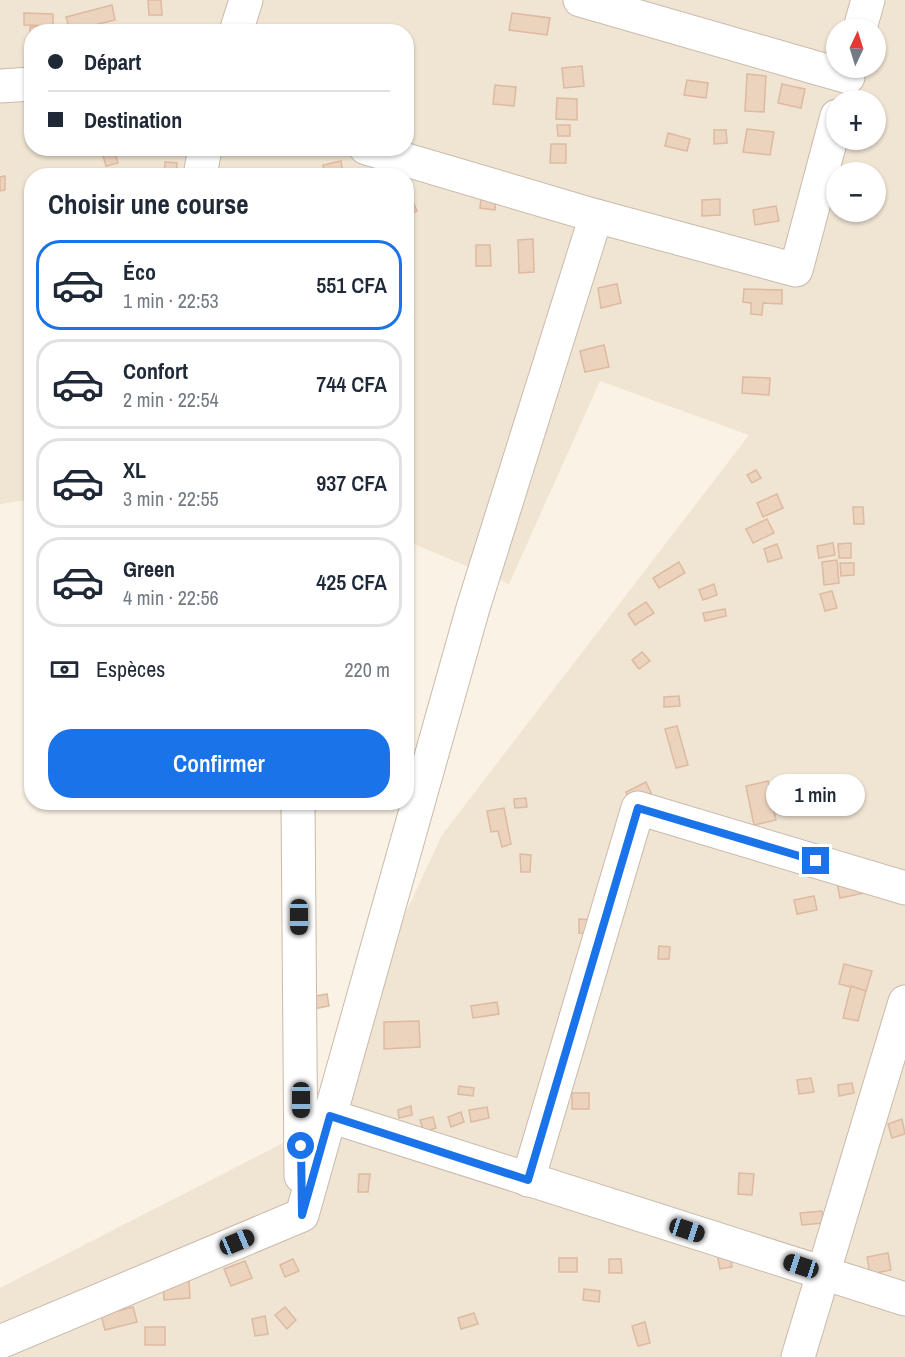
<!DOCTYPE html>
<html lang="fr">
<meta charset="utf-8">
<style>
body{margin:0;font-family:"Archivo Narrow",sans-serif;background:#f2f2f3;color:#1f2937;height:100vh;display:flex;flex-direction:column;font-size:22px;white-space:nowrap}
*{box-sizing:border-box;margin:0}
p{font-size:20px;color:#747a83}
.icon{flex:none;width:33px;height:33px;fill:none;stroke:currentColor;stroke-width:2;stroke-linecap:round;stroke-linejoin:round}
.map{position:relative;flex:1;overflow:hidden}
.drawer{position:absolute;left:24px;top:168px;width:390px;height:642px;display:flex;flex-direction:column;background:#fff;border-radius:24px;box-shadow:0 2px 4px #0004}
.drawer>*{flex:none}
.hud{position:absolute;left:24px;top:24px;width:390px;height:132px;border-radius:24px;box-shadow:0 2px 4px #0004;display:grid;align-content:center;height:132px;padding:0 24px;background:#fff}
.needle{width:39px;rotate:4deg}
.tools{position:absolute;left:826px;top:18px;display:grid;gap:12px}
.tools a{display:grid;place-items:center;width:60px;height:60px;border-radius:50%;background:#fff;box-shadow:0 2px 4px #0004;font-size:30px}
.end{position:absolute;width:27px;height:27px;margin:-14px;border:8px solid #1a73e8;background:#fff;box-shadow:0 0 0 3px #fff}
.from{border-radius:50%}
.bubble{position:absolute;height:42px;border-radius:21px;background:#fff;box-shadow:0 2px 4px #0004;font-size:20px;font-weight:600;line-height:42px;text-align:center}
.car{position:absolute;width:18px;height:36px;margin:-18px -9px;border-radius:8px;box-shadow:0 0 4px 2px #0007;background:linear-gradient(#222 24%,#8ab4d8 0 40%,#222 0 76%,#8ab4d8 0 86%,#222 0)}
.hud b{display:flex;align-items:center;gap:21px;height:57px;font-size:22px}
.hud b+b{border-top:2px solid #e0e1e3}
.hud i{width:15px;height:15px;background:#1f2937}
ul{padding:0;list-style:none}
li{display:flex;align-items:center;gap:18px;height:90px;margin:0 12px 9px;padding:0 12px;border:3px solid #e0e1e3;border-radius:24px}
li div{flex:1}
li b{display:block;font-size:22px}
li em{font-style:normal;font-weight:600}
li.selected{border-color:#1a73e8}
li>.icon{width:54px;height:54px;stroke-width:1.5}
h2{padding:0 24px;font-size:27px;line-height:72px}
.pay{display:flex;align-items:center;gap:15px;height:66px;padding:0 24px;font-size:22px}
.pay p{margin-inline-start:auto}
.action{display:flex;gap:12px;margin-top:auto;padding:12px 24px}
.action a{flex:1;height:69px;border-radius:24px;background:#1a73e8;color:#fff;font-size:24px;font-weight:600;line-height:69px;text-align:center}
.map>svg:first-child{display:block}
.residential{fill:#f0e4d3;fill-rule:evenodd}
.building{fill:#ecd3be;stroke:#ddbaa0;stroke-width:1.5}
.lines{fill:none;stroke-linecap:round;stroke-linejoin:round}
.street-casing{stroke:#c9baab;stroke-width:35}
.street{stroke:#fff;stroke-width:33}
.route{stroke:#1a73e8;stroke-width:8}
</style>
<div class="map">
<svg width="905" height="1357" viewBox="0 0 905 1357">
<rect width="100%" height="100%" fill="#faf2e4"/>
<path class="residential" d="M0 0H905V1357H0V1288L303 1133 442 835 749 435 600 381 509 584 407 541 406 176H32L31 499 0 504ZM837 28H876V68H837ZM32 32H406V148H32ZM837 100H876V140H837ZM837 172H876V212H837Z"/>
<g class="building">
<polygon points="148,0 161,0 162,15 149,15"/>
<polygon points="112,5 115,20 70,31 66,17"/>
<polygon points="24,13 53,14 53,26 24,25"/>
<polygon points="512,13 550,18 547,35 509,30"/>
<polygon points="49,26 49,32 32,32 32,36 30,36 30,27"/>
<polygon points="582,66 584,86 564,88 562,68"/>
<polygon points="747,74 766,76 764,112 745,111"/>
<polygon points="687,80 708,83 706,98 684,95"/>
<polygon points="782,84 805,89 801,108 778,103"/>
<polygon points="495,85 516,87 514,106 493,104"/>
<polygon points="557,98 577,99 577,120 556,119"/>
<polygon points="557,125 570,125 570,136 558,136"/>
<polygon points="747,129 774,132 770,155 743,152"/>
<polygon points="714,130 726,130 727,143 714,144"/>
<polygon points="668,133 690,139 687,151 665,146"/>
<polygon points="551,144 566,144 566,163 550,163"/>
<polygon points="113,148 118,163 106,166 101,149"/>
<polygon points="165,148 181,148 182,153 166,155"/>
<polygon points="341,161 343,174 325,176 323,165"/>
<polygon points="165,162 177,163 176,176 164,176"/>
<polygon points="5,176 5,190 0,191 0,177"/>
<polygon points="482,189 496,190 495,210 480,208"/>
<polygon points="409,193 417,211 406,215 406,194"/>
<polygon points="720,199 720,215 702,216 702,200"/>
<polygon points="776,206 779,221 755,225 753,210"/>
<polygon points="533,239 534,272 519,273 518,240"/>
<polygon points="476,245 490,245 491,266 476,266"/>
<rect x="25" y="264" width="7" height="19"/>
<polygon points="617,284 621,303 601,308 598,288"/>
<polygon points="744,289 782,290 782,304 763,303 762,315 751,314 751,303 743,302"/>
<polygon points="604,345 609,367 585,372 580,351"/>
<polygon points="743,377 770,378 769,395 742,393"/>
<polygon points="756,470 761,478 752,483 747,475"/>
<polygon points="777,494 783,508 763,517 757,503"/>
<polygon points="853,507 863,507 864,524 854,524"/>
<polygon points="767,519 774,533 753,543 746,529"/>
<polygon points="833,543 835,555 819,558 817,546"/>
<polygon points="851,543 851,558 839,558 838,544"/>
<polygon points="777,544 782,558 768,562 764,549"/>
<polygon points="837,560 839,583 824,585 822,562"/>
<polygon points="679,562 685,573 659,588 653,578"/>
<polygon points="840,563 854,563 854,575 841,576"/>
<polygon points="714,584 717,595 703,600 699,590"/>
<polygon points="832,591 837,608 825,611 820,594"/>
<polygon points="646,602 654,613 635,625 628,614"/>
<polygon points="725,609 726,616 705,621 703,613"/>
<polygon points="642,652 650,661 639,669 632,660"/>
<polygon points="679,696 680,706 664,707 664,697"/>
<polygon points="677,726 688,765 676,768 665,729"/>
<polygon points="768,781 776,820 754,825 746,786"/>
<polygon points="810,781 813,790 794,794 793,784"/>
<polygon points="646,782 651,793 631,803 626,792"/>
<polygon points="825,788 843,788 843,802 826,802"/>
<polygon points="526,798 527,807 515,808 514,799"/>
<polygon points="504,808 511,844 502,847 498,831 491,832 487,811"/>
<polygon points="520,854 531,855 530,872 521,872"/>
<polygon points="861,878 864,893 840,898 837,883"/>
<polygon points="814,896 817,910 797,914 794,900"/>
<polygon points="579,919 595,920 594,934 579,933"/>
<polygon points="659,946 670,947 669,959 658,959"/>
<polygon points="844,964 872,971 866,991 839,984"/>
<polygon points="851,986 866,991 858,1021 843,1018"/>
<polygon points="327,994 329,1006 313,1009 311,997"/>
<polygon points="497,1002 499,1014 473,1018 471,1006"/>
<polygon points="419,1021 420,1047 384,1049 384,1022"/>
<polygon points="811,1078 814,1092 799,1094 797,1080"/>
<polygon points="852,1083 854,1093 839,1096 838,1085"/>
<polygon points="459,1086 474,1088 473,1096 458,1094"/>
<rect x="572" y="1093" width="17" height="16"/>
<polygon points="411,1106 412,1115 399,1118 398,1110"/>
<polygon points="487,1107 489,1118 471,1122 469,1110"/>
<polygon points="461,1112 464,1122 451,1127 448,1117"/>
<polygon points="433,1117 436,1128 424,1132 420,1120"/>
<polygon points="902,1119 905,1134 892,1138 888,1124"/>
<polygon points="739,1173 754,1174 752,1195 738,1194"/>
<polygon points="359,1174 370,1174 368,1192 358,1192"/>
<polygon points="822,1211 823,1223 802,1225 800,1213"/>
<polygon points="728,1246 732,1267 720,1269 716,1248"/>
<polygon points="888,1253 891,1270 870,1274 867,1257"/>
<rect x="559" y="1258" width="18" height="14"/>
<polygon points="293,1259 299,1271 285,1277 280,1265"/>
<polygon points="609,1259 621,1259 622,1273 609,1273"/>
<polygon points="245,1261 252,1278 231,1286 224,1269"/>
<polygon points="189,1281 190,1298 164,1300 163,1283"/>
<polygon points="584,1289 600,1291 599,1302 583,1300"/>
<polygon points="133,1307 137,1322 105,1330 101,1315"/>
<polygon points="285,1307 296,1320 287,1329 275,1315"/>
<polygon points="474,1313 478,1324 461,1329 458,1318"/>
<polygon points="265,1316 268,1334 255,1336 252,1319"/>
<polygon points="645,1322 650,1343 638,1346 632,1326"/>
<rect x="145" y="1327" width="20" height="18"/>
</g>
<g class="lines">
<defs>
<g id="street">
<polyline points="580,0 848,77"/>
<polyline points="860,28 868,0"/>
<polyline points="236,32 246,0"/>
<polyline points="0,86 32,84"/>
<polyline points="366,148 596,216"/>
<polyline points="200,176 205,148"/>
<polyline points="298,802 301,1176"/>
<polyline points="330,1116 905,1299"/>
<polyline points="528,1180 638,808 905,888"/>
<polyline points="0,1342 302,1215 473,608 596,216 796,270 837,116"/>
<polyline points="798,1357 905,1002"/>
</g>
</defs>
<use href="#street" class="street-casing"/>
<use href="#street" class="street"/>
</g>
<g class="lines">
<polyline class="route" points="301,1146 302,1215 330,1116 528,1180 638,808 816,861"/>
</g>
</svg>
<div class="tools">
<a><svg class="needle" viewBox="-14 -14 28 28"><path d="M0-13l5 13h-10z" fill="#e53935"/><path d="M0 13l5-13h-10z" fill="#747a83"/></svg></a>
<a>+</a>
<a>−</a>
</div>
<i class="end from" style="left:301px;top:1146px"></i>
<i class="end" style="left:816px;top:861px"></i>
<div class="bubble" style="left:766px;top:774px;width:99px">1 min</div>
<i class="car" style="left:299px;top:917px;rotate:180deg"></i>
<i class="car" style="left:301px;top:1100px;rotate:180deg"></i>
<i class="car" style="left:687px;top:1230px;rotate:108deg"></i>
<i class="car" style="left:237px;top:1242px;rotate:67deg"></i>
<i class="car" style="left:801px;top:1266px;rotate:288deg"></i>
<div class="hud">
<b><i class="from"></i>Départ</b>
<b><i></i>Destination</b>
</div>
<section class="drawer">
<h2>Choisir une course</h2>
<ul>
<li class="selected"><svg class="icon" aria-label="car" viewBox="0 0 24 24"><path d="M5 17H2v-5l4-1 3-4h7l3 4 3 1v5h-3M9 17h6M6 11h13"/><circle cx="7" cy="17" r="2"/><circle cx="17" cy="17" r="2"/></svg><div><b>Éco</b><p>1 min · 22:53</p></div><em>551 CFA</em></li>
<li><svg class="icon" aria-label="car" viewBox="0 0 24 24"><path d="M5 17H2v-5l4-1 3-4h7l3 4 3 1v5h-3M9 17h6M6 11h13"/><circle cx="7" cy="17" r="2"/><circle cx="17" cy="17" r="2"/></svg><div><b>Confort</b><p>2 min · 22:54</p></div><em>744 CFA</em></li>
<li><svg class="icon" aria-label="car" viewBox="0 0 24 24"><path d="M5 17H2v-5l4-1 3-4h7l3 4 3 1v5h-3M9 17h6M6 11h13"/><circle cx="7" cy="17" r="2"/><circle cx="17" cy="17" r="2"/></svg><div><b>XL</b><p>3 min · 22:55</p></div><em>937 CFA</em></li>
<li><svg class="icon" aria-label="car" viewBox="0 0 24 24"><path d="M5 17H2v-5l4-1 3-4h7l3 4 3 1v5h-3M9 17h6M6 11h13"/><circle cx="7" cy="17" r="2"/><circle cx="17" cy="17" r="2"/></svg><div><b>Green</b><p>4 min · 22:56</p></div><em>425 CFA</em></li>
</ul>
<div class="pay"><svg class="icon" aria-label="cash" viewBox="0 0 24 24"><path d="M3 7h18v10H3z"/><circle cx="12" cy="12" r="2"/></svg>Espèces<p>220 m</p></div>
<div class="action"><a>Confirmer</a></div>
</section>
</div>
